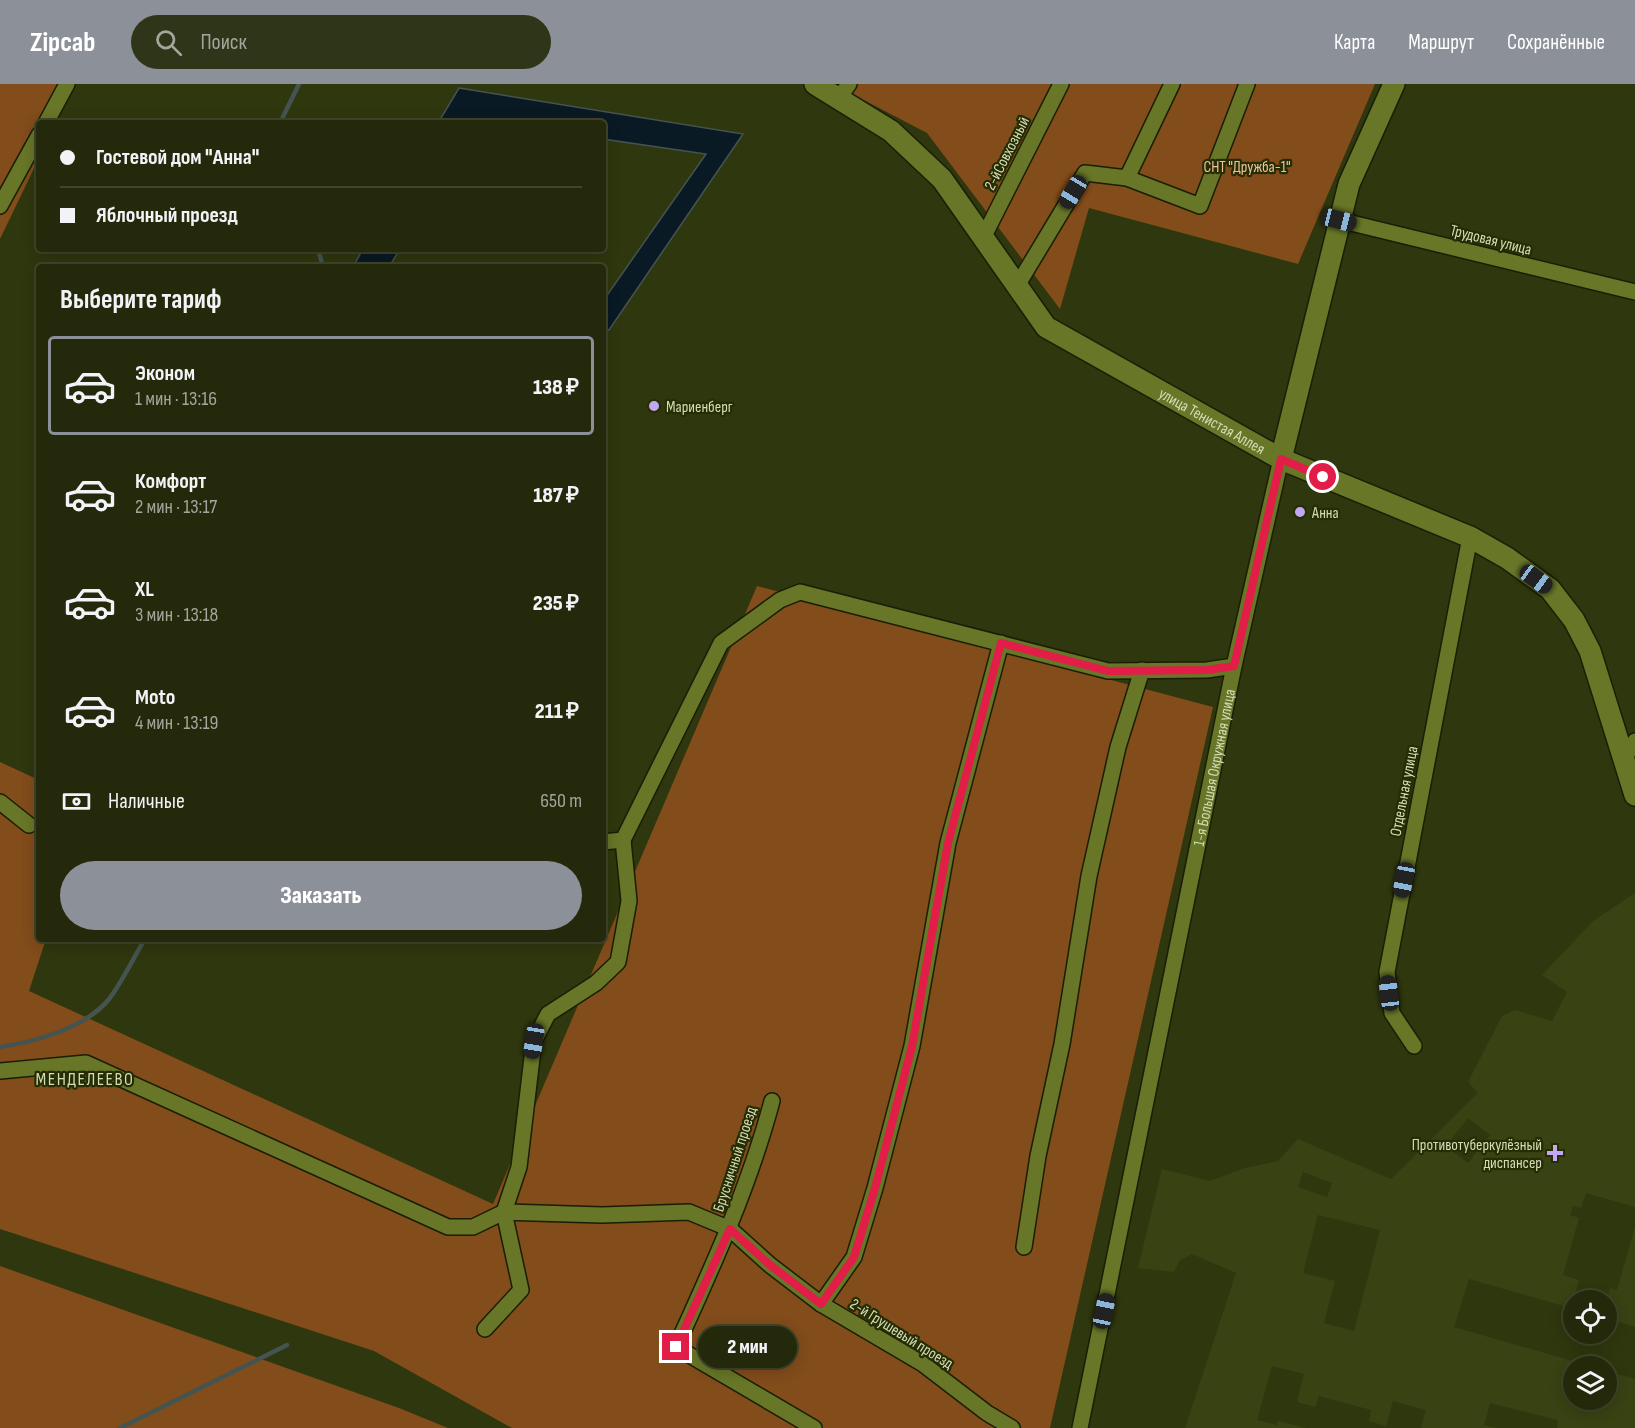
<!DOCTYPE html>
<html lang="ru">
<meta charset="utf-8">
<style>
body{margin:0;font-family:"Sofia Sans Condensed",sans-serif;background:#2f3518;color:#f1f3f6;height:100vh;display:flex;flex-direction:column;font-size:22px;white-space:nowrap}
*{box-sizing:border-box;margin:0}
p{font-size:20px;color:#a3a69c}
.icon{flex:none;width:33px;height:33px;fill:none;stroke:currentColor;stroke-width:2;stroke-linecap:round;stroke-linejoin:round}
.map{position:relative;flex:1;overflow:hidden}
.details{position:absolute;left:36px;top:180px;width:570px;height:678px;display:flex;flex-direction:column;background:#23290a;border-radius:6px;box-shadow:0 3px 15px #0003,0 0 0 2px #40452b}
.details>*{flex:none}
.guide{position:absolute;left:36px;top:36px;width:570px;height:132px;border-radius:6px;box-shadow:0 3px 15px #0003,0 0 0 2px #40452b;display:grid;align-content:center;height:132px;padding:0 24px;background:#23290a}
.tools{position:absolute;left:1563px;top:1206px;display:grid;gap:12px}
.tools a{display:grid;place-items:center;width:54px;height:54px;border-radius:50%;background:#23290a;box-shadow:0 3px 15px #0003,0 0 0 2px #40452b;font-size:30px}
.end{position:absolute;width:27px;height:27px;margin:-14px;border:8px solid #e11d48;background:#fff;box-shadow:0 0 0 3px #fff}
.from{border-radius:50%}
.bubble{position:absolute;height:42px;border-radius:21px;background:#23290a;box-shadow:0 3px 15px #0003,0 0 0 2px #40452b;font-size:20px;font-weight:800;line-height:42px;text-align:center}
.car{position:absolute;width:18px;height:36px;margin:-18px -9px;border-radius:8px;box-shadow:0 0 4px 2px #0007;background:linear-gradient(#222 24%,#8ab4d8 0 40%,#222 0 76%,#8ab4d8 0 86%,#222 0)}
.guide b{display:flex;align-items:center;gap:21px;height:57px;font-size:22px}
.guide b+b{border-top:2px solid #40452b}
.guide i{width:15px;height:15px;background:#f1f3f6}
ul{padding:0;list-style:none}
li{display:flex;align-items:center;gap:18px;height:99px;margin:0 12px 9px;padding:0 12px;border:3px solid transparent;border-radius:6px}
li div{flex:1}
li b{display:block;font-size:22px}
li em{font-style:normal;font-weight:800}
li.current{border-color:#8c9099}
li>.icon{width:54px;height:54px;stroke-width:1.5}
h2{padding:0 24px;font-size:27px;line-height:72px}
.pay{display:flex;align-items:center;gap:15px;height:66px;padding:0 24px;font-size:22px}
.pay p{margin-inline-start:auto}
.button{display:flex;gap:12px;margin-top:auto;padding:12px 24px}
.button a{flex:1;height:69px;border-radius:36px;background:#8c9099;color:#fff;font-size:24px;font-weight:800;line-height:69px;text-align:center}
header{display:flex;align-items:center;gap:36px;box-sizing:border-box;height:84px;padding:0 30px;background:#8c9099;color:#fff}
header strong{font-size:28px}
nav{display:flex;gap:33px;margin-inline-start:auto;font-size:21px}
.search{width:420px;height:54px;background:#2f3518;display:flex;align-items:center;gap:15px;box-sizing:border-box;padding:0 21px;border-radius:33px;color:#a3a69c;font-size:22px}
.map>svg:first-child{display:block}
.built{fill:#394213;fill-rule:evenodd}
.green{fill:#824c1b}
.water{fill:#091a25;stroke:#455450;stroke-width:1.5}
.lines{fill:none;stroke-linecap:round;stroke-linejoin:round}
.stream{stroke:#455450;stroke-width:4.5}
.street-casing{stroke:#191e05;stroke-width:18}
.secondary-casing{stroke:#191e05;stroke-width:24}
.street{stroke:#677627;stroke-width:15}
.secondary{stroke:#677627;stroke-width:21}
.route{stroke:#e11d48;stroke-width:8}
.poi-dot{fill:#c1a8f3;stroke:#262d03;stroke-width:2}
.labels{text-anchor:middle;stroke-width:4.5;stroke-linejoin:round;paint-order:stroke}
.street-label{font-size:16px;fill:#d2dcb6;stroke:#262d03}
.park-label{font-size:16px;fill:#f1c19b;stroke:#262d03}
.poi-label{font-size:16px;fill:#d2dcb6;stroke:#262d03;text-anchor:start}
.neighbourhood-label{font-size:18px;letter-spacing:1.5px;fill:#d2dcb6;stroke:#262d03}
</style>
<header>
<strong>Zipcab</strong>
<div class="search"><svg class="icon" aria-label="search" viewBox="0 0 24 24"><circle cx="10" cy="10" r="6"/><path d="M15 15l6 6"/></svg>Поиск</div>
<nav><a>Карта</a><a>Маршрут</a><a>Сохранённые</a></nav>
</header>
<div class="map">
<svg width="1635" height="1344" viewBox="0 0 1635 1344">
<rect width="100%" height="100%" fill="#2f370e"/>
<g class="built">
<path d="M1635 809V1123L1586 1109 1581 1124 1573 1122 1570 1131 1579 1134 1563 1191 1579 1196 1571 1224 1469 1195 1454 1243 1590 1282H1574V1316H1606L1607 1287 1635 1295V1344H1557L1558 1336 1490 1319 1484 1341 1497 1344H1421L1426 1326 1393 1317 1386 1342 1369 1337 1371 1326 1319 1312 1315 1323 1297 1318 1304 1290 1272 1282 1257 1336 1277 1341 1278 1337 1306 1344H1185L1236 1189 1192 1170 1180 1176 1174 1188 1138 1184 1162 1085 1210 1097 1245 1084 1278 1077 1298 1055 1391 1095 1478 1009 1468 998 1502 932 1515 926 1552 937 1567 908 1542 891 1593 837ZM1468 1034 1490 1051 1468 1079 1446 1062ZM1303 1088 1332 1099 1327 1113 1298 1103ZM1318 1131 1380 1146 1354 1247 1324 1239 1335 1197 1303 1189Z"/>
<polygon points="1635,1143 1635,1243 1607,1234 1606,1217 1610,1204 1617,1206"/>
</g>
<g class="green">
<polygon points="0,0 75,0 56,39 39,39 39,74 0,155"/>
<polygon points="833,0 1375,0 1298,180 1089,124 1060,225 927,49"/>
<polygon points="757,502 1213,623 1050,1344 512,1344 374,1267 0,1145 0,678 39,696 39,855 46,855 29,907 493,1120"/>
<polygon points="0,1182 399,1324 448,1344 0,1344"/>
</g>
<g class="water">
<polygon points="459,4 743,50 609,246 603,244 603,217 706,70 603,55 603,39 438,39"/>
<polygon points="363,165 400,165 389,183 353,183"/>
</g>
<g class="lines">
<g class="stream">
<polyline points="280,39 299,0"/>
<polyline points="318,165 323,183"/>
<path d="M0 963C34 958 86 944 109 915 123 897 133 874 145 855"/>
<polyline points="120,1344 287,1261"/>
</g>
<defs>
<g id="street">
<polyline points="838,15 849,0"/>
<polyline points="46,39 67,0"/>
<polyline points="1127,94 1172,0"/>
<polyline points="0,122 39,51"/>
<polyline points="1339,136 1635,208"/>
<polyline points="983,154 1061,0"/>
<polyline points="1017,202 1085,89 1127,94 1200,122 1247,0"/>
<polyline points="1623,677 1635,657"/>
<polyline points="0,718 29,741"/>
<polyline points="603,758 623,756 721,559 780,516 800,508 1108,587 1207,586 1234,582"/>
<polyline points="1414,962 1392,929 1387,888 1470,453"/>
<polyline points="0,987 86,979 448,1143 473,1143 504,1128 602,1131 689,1128 730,1145 770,1181 821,1220 923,1280 987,1329 1012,1344"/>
<path d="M772 1017C749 1103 713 1182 676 1263L814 1344"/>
<polyline points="1024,1163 1038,1072 1062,960 1089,792 1118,663 1142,586"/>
<polyline points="821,1220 854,1173 875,1104 912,962 948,759 1001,559"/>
<polyline points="485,1245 521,1206 504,1128 519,1083 534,957 548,930 596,899 618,878 629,817 623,756"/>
<path id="s1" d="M1080 1344 1234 582 1281 375"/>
</g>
<g id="secondary">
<path id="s2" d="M815 0 891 47 942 95 1046 243 1281 375 1470 453 1507 474 1550 505 1574 536 1590 567 1635 711"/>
<polyline points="1281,375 1349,100 1394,0"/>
</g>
</defs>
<use href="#street" class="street-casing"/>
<use href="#secondary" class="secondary-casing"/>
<use href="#street" class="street"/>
<use href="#secondary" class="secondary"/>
</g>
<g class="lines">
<polyline class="route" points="676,1263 730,1145 770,1181 821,1220 854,1173 875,1104 912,962 948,759 1001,559 1108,587 1207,586 1234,582 1281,375 1323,393"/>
</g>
<g class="poi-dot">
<circle cx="654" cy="322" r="6"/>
<circle cx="1300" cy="428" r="6"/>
<path d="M1552 1060h6v6h6v6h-6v6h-6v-6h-6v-6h6z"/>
</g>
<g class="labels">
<g class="street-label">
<text transform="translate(1006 69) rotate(-63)" y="6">2-йСовхозный</text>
<text transform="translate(1491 155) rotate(14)" y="6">Трудовая улица</text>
<text dy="6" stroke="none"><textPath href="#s2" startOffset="531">улица Тенистая Аллея</textPath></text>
<text dy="6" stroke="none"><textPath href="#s1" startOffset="674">1-я Большая Окружная улица</textPath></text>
<text transform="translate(1403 707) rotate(-79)" y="6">Отдельная улица</text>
<text transform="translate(734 1075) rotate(-72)" y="6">Брусничный проезд</text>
<text transform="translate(902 1249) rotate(32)" y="6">2-й Грушевый проезд</text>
</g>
<g class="park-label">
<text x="1247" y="88">СНТ "Дружба-1"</text>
</g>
<g class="poi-label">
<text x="666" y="328">Мариенберг</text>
<text x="1312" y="434">Анна</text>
<text x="1542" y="1066" text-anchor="end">Противотуберкулёзный<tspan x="1542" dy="18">диспансер</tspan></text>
</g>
<g class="neighbourhood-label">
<text x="85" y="1001">МЕНДЕЛЕЕВО</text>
</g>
</g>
</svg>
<div class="tools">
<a><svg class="icon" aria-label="locate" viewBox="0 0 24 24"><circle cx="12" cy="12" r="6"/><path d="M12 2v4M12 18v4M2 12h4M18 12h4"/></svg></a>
<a><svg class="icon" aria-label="layers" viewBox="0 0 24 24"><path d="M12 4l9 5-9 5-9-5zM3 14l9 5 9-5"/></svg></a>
</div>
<i class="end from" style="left:1323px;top:393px"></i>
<i class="end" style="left:676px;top:1263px"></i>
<div class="bubble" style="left:698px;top:1242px;width:99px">2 мин</div>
<i class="car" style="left:1073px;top:108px;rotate:211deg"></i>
<i class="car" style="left:1339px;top:136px;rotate:104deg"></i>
<i class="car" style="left:1536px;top:495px;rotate:126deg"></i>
<i class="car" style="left:1404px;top:796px;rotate:191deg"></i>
<i class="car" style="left:1389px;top:909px;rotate:353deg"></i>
<i class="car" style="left:534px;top:957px;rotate:189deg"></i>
<i class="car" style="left:1104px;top:1227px;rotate:12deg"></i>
<div class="guide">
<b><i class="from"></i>Гостевой дом &quot;Анна&quot;</b>
<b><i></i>Яблочный проезд</b>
</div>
<section class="details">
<h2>Выберите тариф</h2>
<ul>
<li class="current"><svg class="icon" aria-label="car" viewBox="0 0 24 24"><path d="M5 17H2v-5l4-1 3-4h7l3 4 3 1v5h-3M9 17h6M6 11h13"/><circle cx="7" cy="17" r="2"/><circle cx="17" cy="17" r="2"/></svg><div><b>Эконом</b><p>1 мин · 13:16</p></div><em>138 ₽</em></li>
<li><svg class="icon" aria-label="car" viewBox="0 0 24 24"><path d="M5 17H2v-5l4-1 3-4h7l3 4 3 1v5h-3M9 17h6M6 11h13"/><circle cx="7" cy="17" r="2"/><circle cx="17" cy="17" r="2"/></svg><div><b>Комфорт</b><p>2 мин · 13:17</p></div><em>187 ₽</em></li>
<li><svg class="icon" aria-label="car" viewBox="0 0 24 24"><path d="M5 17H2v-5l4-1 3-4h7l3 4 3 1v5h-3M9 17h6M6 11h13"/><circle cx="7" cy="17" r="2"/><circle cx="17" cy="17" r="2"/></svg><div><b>XL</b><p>3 мин · 13:18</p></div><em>235 ₽</em></li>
<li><svg class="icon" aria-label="car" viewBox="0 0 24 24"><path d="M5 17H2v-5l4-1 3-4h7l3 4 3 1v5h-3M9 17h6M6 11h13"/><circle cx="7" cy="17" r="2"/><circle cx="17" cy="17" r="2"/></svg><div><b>Moto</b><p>4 мин · 13:19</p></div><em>211 ₽</em></li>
</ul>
<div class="pay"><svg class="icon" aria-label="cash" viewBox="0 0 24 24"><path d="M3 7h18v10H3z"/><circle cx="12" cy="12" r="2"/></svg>Наличные<p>650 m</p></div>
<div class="button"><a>Заказать</a></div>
</section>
</div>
